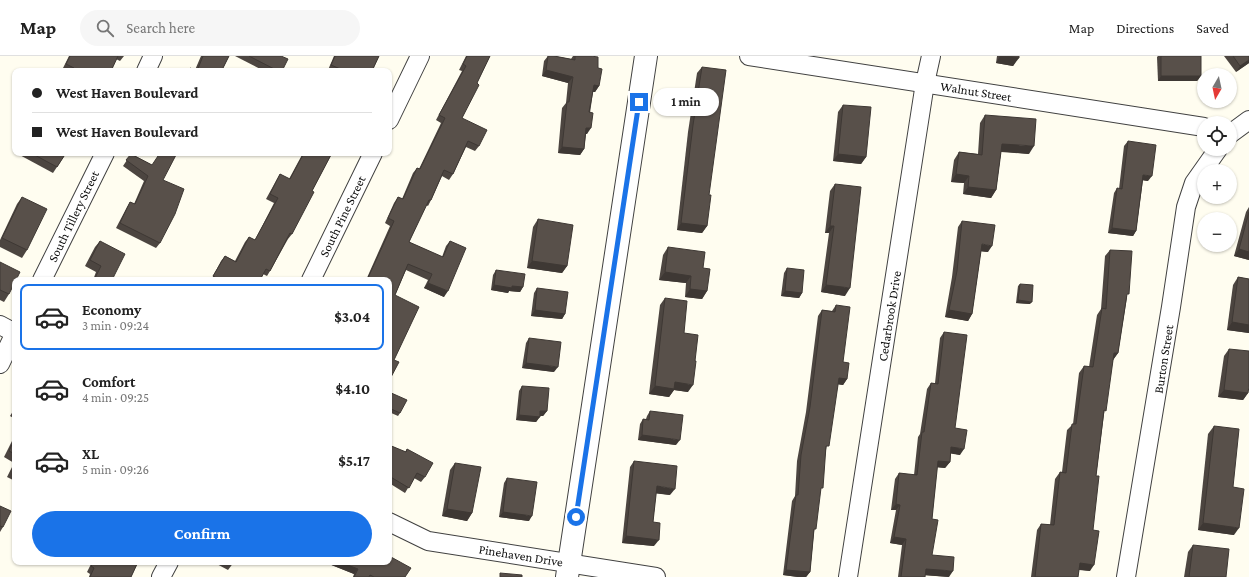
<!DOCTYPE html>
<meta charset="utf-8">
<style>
body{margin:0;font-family:"Crimson Pro",serif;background:#f6f6f6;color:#222;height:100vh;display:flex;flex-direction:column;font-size:15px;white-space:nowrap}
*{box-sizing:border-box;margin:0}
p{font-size:13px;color:#767676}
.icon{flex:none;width:22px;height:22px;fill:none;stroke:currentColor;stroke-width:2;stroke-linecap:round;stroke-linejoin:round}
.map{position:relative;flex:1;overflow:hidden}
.sheet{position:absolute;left:12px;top:221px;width:380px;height:288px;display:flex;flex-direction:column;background:#fff;border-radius:8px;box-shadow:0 1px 3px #0004}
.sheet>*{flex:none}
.guide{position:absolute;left:12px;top:12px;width:380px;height:88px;border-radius:8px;box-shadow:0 1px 3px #0004;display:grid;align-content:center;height:88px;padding:0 20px;background:#fff}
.needle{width:26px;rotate:189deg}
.tools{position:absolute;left:1197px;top:12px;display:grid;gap:8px}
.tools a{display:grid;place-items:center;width:40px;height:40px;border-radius:50%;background:#fff;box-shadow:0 1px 3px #0004;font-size:20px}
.end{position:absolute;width:18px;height:18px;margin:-9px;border:5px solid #1a73e8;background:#fff;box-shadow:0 0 0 2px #fff}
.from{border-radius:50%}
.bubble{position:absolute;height:28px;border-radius:14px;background:#fff;box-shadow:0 1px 3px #0004;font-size:13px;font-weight:700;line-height:28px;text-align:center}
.guide b{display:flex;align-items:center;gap:14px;height:38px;font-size:15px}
.guide b+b{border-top:1px solid #e0e0e0}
.guide i{width:10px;height:10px;background:#222}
ul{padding:7px 0 0;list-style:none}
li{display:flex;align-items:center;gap:12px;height:66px;margin:0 8px 6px;padding:0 12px;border:2px solid transparent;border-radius:8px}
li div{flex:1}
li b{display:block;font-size:15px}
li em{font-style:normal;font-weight:700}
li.current{border-color:#1a73e8}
li>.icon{width:36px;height:36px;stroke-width:1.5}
.action{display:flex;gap:8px;margin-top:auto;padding:8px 20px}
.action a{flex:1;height:46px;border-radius:24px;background:#1a73e8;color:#fff;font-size:16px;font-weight:700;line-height:46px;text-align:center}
header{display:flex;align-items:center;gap:24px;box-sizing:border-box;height:56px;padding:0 20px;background:#fff;border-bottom:1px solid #e0e0e0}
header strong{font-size:19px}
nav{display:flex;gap:22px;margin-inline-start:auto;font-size:14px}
.search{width:280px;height:36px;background:#f6f6f6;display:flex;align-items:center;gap:10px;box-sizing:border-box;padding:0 14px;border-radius:22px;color:#767676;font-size:15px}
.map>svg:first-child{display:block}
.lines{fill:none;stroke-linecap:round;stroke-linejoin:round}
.minor-casing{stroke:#414141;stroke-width:20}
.tertiary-casing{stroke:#414141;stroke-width:24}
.minor{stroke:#fff;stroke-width:18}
.tertiary{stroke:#fff;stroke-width:22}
.wall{fill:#4c4540}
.shaded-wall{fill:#3e3834}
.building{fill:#58504a;stroke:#3e3834}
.route{stroke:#1a73e8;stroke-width:5}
.labels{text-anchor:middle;stroke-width:4;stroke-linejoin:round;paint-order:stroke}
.street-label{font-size:13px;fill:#0e0e0e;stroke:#fff}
</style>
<header>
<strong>Map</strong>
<div class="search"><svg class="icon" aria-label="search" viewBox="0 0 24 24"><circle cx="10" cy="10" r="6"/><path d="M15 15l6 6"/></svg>Search here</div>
<nav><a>Map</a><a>Directions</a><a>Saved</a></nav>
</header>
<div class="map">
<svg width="1249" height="521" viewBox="0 0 1249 521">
<rect width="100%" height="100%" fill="#fffdf0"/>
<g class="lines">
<defs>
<g id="minor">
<polyline points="749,0 1204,71"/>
<polyline points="146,15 153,0"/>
<polyline points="389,64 420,0"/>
<polyline points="1230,78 1249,64"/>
<polyline points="42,224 105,97"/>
<polyline points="311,224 373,97"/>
<polyline points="0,269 15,277"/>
<polyline points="0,308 15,277"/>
<polyline points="389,466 428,485 656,521"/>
<polyline points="161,521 169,506"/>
<polyline points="848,521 925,27 931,0"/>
<polyline points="1126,521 1171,251 1186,151 1194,127 1218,93"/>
</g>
<polyline id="tertiary" points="567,521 646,0"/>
</defs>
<use href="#minor" class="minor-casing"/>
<use href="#tertiary" class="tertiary-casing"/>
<use href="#minor" class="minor"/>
<use href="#tertiary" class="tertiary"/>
</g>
<g class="wall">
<polygon points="69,0 124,0 120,5 116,3 111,15 65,15 62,14"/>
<polygon points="201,0 229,0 222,14 226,15 188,15 190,12 195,14"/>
<polygon points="235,0 281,0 282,15 264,15"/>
<polygon points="334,0 379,0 372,15 330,15 328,14"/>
<polygon points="466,0 490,0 477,27 462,62 479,90 475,95 466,91 453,118 449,124 442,120 431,144 428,150 426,149 409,186 442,201 446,190 450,185 444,241 424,232 428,224 406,214 395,239 394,304 390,323 389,324 389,224 366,224 390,170 385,167 394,147 398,141 402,143 413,117 417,112 419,113 441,67 436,64 462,15 459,14"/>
<polygon points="548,0 554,0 571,3 573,0 591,0 598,12 599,30 595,36 593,36 587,78 586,78 584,93 580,99 558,97 562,52 566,47 568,27 542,20 544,5"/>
<polygon points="997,0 1019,0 1013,10 996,7"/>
<polygon points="1158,0 1201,0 1201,20 1197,25 1158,25 1157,1"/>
<polygon points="1224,0 1249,0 1249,7 1236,16"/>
<polygon points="702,11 709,139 707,170 702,177 677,174 688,76 697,17"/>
<polygon points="843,49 866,101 861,108 833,105 838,56"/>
<polygon points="985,59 1029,98 1001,96 996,134 991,142 963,138 964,127 951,126 954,104 959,96 978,98 980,67"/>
<polygon points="1128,85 1148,125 1143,124 1136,175 1133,180 1108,177 1114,137 1117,132 1119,133 1124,90"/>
<polygon points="16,97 66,97 53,117"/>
<polygon points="303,97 332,97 312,135 292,178 288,183 270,215 267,220 263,218 260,224 211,224 221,205 225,200 235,205 245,186 249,181 255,184 274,147 266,143 277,123 280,118 289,123"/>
<polygon points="131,98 152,109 163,124 160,187 156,192 116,172 127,151 130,146 134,148 144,125 123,110"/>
<polygon points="835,128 845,240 821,236 829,177 825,177 830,135"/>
<polygon points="22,141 27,194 22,202 0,191 0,184 17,148"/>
<polygon points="1249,151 1249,204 1234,200 1246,156"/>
<polygon points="538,163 567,210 562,217 527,212 533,171"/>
<polygon points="962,165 988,196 981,195 972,258 968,265 945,261 952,221 958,171"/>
<polygon points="100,185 112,224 93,224 96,216 85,210 95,191"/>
<polygon points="668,191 703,212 707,235 702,243 685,241 686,227 659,224 663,199"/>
<polygon points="1110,194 1127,241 1118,297 1113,304 1104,358 1096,420 1090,515 1079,514 1078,521 1031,521 1037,474 1041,468 1050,469 1055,423 1060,416 1062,416 1067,374 1073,368 1079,317 1084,310 1089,311 1097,259 1101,253 1105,200"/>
<polygon points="0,206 9,238 4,246 0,244"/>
<polygon points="787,212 802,237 799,242 781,240 784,217"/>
<polygon points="496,214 523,231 520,236 509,235 508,237 491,234 493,219"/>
<polygon points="1238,221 1249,223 1249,277 1227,274 1233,229"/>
<polygon points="1020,228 1030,248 1016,247 1018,230"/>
<polygon points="537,232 565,258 562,263 531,260 534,237"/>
<polygon points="665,242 684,277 688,336 674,334 669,341 649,338 660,249"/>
<polygon points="836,249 843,306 847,323 843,329 838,328 826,394 820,436 814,476 810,516 806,521 798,521 783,519 792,445 795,440 797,405 806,356 818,260 822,254 832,255"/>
<polygon points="944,276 955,372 960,399 951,397 950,406 945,412 937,411 932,463 932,499 949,521 925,519 925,521 898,521 902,489 890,487 896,454 891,454 895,423 899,417 914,419 918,381 920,378 927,333 931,327 935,327 940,282"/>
<polygon points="529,282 554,316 522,312 526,287"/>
<polygon points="1229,293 1248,337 1243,344 1218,341 1224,300"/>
<polygon points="522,330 547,355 543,360 540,360 536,366 516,364 519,335"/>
<polygon points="389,336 400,357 398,360 389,356"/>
<polygon points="15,352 15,363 10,360"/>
<polygon points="650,355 676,389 638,384 640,368 643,363 646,363 647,360"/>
<polygon points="1214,370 1233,431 1234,479 1198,474 1208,378"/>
<polygon points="15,379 15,425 7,421 14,407 4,401"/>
<polygon points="389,389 405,396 407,393 425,421 421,426 414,422 405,437 389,427"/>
<polygon points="634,405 670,439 656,437 653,466 654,490 622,487 630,411"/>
<polygon points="455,407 472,457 467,465 442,460 450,414"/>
<polygon points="507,422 529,465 499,461 504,427"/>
<polygon points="0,450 3,471 0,476"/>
<polygon points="1193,489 1226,521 1184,521 1188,496"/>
<polygon points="92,506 138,506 131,521 89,521 90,518 87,516"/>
<polygon points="213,506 234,506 228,514"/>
<polygon points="324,506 389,506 405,521 353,521 354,518"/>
</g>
<g class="shaded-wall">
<polygon points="1000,0 1005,0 1019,2 1013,10 996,7"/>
<polygon points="1249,4 1249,7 1236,16 1240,10"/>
<polygon points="546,14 573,21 568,27 542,20"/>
<polygon points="1161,20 1201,20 1197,25 1158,25"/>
<polygon points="594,29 599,30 595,36 590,35"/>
<polygon points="586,72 591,72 587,78 582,78"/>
<polygon points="1002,88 1034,90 1029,98 997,95"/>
<polygon points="562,91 584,93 580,99 558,97"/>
<polygon points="838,98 866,101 861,108 833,105"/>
<polygon points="956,118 969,120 964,127 951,126"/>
<polygon points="1143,119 1152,120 1148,125 1140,124"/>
<polygon points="968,131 996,134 991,142 963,138"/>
<polygon points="681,167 707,170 702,177 677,174"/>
<polygon points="830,170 834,170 829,177 825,177"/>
<polygon points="1112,172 1136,175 1133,180 1108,177"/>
<polygon points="982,188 992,190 988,196 977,195"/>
<polygon points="1239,193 1249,196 1249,204 1234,200"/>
<polygon points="532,205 567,210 562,217 527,212"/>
<polygon points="665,216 691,220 686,227 659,224"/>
<polygon points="428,227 448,235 444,241 424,232"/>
<polygon points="494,229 512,230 523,231 520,236 509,235 508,237 491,234"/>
<polygon points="826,229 850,232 845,240 821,236"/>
<polygon points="690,233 707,235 702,243 685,241"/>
<polygon points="785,235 802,237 799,242 781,240"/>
<polygon points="1018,244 1032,246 1030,248 1016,247"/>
<polygon points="535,254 565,258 562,263 531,260"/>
<polygon points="949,254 972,258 968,265 945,261"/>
<polygon points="1232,266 1249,269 1249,277 1227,274"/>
<polygon points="1114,297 1118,297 1113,304 1109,304"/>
<polygon points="526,307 558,311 554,316 522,312"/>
<polygon points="839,322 847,323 843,329 835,328"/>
<polygon points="675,326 693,329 688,336 674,334 669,341 649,338 655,330"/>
<polygon points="1224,334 1248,337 1243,344 1218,341"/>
<polygon points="540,355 547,355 543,360 537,360"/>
<polygon points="519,359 540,361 536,366 516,364"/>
<polygon points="642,379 680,384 676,389 638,384"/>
<polygon points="951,391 964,393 960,399 947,397"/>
<polygon points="938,405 950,406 945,412 934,411"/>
<polygon points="657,430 675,433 670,439 652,437"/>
<polygon points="896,448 900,449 896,454 891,454"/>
<polygon points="447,453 472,457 467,465 442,460"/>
<polygon points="503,456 532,460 529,465 499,461"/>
<polygon points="1203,467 1239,472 1234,479 1198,474"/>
<polygon points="626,480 659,484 654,490 622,487"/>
<polygon points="894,481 906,483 902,489 890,487"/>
<polygon points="324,506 340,506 358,513 354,518"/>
<polygon points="1080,507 1094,509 1090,515 1075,513"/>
<polygon points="926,513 953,515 949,521 922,519"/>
<polygon points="786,514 810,516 806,521 798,521 783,519"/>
</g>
<g class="building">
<polygon points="70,0 118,0 111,15 72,15 74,12 66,8"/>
<polygon points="203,0 229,0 222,14 226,15 189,15 190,12 197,15"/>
<polygon points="249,0 281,0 288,3 282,15 278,15"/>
<polygon points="335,0 379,0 372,15 345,15 331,9"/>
<polygon points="467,0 490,0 477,27 479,29 462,62 487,74 479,90 468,85 453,118 444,114 431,144 429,144 409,186 443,201 450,185 466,192 448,235 428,227 432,218 408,208 395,239 419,251 394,304 399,306 390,323 389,322 389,224 367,224 394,165 388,162 398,141 403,143 417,112 420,113 445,62 439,59 466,10 463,8"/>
<polygon points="548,0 554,0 575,4 575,0 591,0 598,1 598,12 602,13 599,30 594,29 589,56 593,57 591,72 586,72 584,93 562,91 567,46 569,46 573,21 546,14"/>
<polygon points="1005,0 1019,0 1019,2"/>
<rect x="1161" y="0" width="40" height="20"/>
<polygon points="1233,0 1249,0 1249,4 1240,10"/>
<polygon points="702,11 726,14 709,139 711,139 707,170 681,167 693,69"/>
<polygon points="843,49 871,51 866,101 838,98"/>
<polygon points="985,59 1036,63 1034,90 1002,88 996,134 968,131 969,120 956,118 959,96 982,99"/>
<polygon points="1128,85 1156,89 1152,120 1143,119 1136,175 1112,172 1117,132 1122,133"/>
<polygon points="31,97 66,97 57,111"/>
<polygon points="160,97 177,97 163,124 184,133 175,158 160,187 120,167 130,146 135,148 148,120 126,104 131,98 152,109"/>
<polygon points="304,97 332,97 312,135 314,136 292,178 290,177 270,215 266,213 260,224 220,224 213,220 225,200 236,206 249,181 255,184 278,142 270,138 280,118 290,123"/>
<polygon points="835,128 861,131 850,232 826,229 834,170 830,170"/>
<polygon points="22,141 47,153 27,194 2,182"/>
<polygon points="1249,156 1249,196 1239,193"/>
<polygon points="538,163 573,169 567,210 532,205"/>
<polygon points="962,165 995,169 992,190 982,188 972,258 949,254 957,215"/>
<polygon points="100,185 125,198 112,224 94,224 101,210 90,204"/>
<polygon points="668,191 705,196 703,212 710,213 707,235 690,233 691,220 665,216"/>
<polygon points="1110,194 1132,195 1129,238 1127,238 1118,297 1114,297 1106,355 1104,354 1096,420 1099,420 1093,474 1099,475 1094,509 1080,507 1078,521 1035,521 1041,468 1054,469 1060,416 1066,417 1072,368 1076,368 1084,310 1093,311 1102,252 1106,253"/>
<polygon points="0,206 20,216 16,224 15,224 15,226 9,238 0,234"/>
<polygon points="787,212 804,214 802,237 785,235"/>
<polygon points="496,214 525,218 523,231 512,230 512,232 494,229"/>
<polygon points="1238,221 1249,223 1249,269 1232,266"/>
<polygon points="1020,228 1033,229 1032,246 1018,244"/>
<polygon points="537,232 568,236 565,258 535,254"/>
<polygon points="665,242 687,245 684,277 698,279 695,305 696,305 693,329 675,326 674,333 655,330"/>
<polygon points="836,249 850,251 843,306 849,307 847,323 839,322 829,390 826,390 823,432 821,432 816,473 814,473 810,516 786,514 796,439 798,439 801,399 810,351 822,254 835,256"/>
<polygon points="944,276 967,279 955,372 967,374 964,393 951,391 950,406 938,405 932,463 938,464 932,499 954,501 953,515 926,513 925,521 901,521 906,483 894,481 900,449 896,448 899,417 917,419 922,376 924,376 931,327 938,328"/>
<polygon points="529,282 561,286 558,311 526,307"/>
<polygon points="1229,293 1249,295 1249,330 1248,337 1224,334"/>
<polygon points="522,330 549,332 547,355 540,355 540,361 519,359"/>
<polygon points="389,336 407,344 400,357 389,352"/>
<polygon points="650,355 683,359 680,384 642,379 643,363 649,364"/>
<polygon points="1214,370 1239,373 1233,431 1244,433 1239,472 1203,467"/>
<polygon points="15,382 15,398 9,395"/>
<polygon points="389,389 406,396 407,393 433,407 425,421 417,417 409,432 389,420"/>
<polygon points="634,405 677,410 675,433 657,430 653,466 660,467 659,484 626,480"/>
<polygon points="455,407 481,411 472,457 447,453"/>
<polygon points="15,408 15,415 12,414"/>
<polygon points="507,422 537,426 532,460 503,456"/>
<polygon points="0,450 11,455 3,471 0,470"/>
<polygon points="1193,489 1229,493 1226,521 1189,521"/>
<polygon points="391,501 411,512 405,521 374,521 370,519 369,521 354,521 358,513 340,506 389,506 389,502 390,503"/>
<polygon points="93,506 138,506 131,521 90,521 94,512 91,510"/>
<polygon points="228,506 234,506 232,508"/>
<polygon points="500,517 522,519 522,521 500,521"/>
</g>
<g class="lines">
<polyline class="route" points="576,461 639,46"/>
</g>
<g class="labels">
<g class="street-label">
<text transform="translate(976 35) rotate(9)" y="5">Walnut Street</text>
<text transform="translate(73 160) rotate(-64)" y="5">South Tillery Street</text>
<text transform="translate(342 160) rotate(-64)" y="5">South Pine Street</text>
<text transform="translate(889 260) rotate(-81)" y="5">Cedarbrook Drive</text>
<text transform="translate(1163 303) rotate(-81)" y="5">Burton Street</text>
<text transform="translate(521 499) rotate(9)" y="5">Pinehaven Drive</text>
</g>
</g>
</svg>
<div class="tools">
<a><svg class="needle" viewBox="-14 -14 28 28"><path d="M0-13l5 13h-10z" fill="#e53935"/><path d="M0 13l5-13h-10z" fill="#767676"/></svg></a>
<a><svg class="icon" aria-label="locate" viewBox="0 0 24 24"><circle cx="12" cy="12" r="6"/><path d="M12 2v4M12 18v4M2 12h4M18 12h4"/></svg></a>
<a>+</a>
<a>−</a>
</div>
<i class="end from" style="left:576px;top:461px"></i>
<i class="end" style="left:639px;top:46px"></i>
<div class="bubble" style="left:653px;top:32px;width:66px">1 min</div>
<div class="guide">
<b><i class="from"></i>West Haven Boulevard</b>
<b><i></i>West Haven Boulevard</b>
</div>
<section class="sheet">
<ul>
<li class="current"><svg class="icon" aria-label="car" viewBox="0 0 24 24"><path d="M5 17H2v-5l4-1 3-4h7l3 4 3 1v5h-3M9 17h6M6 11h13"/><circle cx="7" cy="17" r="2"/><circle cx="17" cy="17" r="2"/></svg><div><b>Economy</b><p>3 min · 09:24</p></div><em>$3.04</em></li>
<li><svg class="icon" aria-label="car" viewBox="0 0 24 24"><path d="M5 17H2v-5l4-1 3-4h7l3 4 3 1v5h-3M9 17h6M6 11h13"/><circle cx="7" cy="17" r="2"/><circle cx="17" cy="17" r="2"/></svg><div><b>Comfort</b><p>4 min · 09:25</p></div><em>$4.10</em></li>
<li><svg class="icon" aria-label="car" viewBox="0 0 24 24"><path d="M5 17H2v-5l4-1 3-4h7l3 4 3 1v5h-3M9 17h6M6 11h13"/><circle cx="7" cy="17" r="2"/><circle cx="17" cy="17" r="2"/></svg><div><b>XL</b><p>5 min · 09:26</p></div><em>$5.17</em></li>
</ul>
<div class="action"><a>Confirm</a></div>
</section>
</div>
